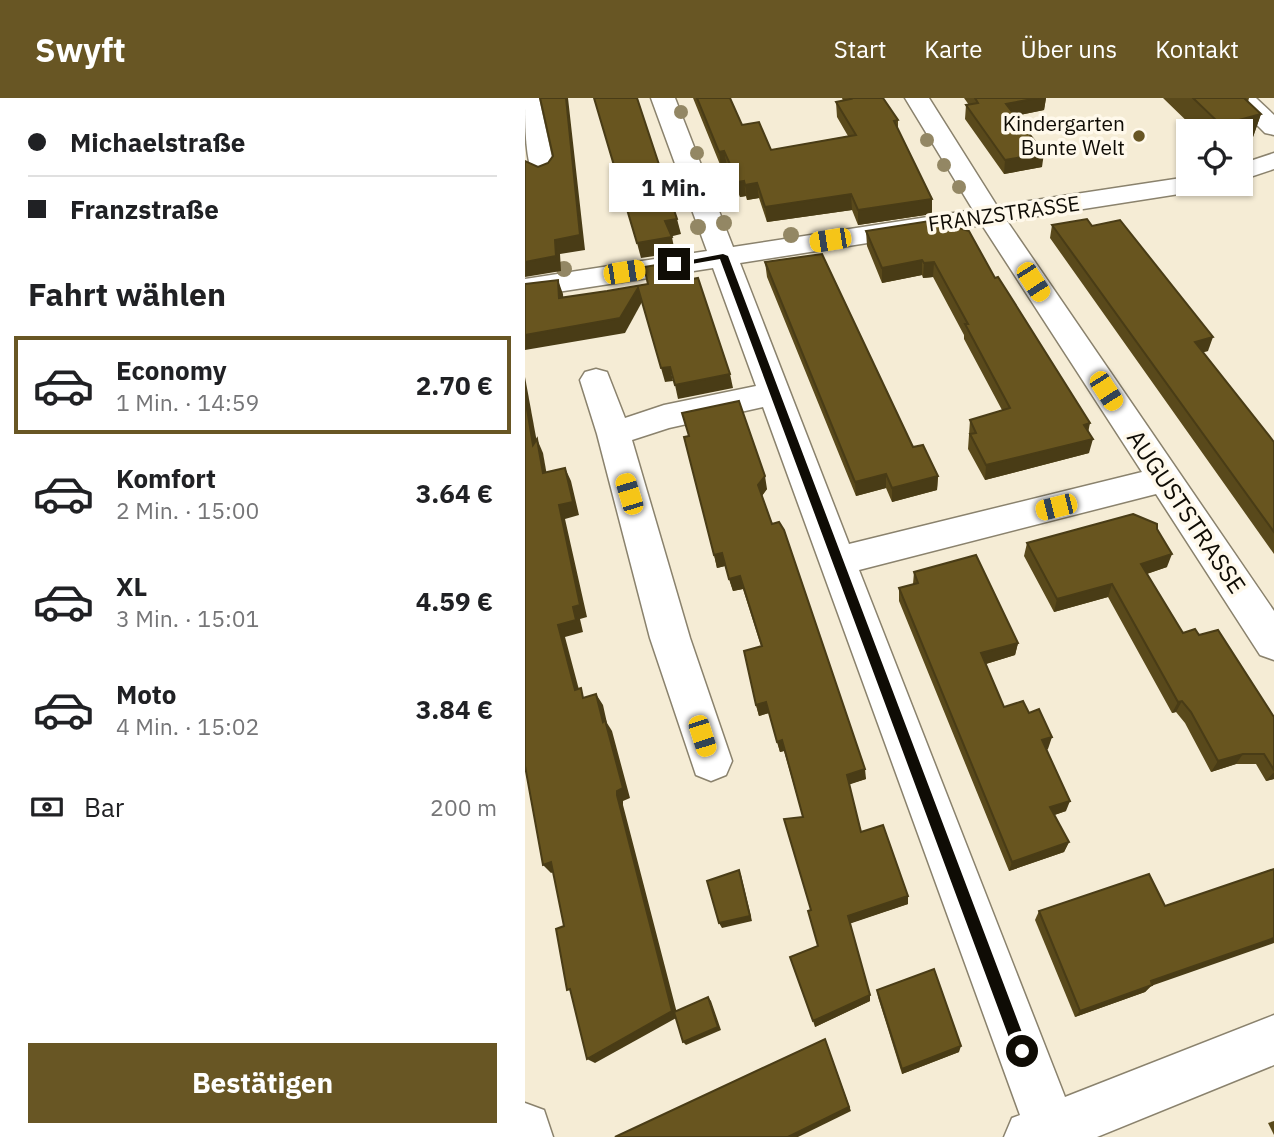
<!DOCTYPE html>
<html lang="de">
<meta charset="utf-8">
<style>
body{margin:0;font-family:"IBM Plex Sans",sans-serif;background:#f6f6f6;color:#202124;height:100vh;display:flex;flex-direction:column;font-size:26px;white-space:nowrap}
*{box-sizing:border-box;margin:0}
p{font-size:23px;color:#757577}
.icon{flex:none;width:38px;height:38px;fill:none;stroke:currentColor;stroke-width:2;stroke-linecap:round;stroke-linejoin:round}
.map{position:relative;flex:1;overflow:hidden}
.sheet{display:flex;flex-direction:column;background:#fff;width:525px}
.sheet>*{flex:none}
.guide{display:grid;align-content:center;height:154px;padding:0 28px;background:#fff}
.buttons{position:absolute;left:651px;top:21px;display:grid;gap:14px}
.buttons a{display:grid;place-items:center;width:77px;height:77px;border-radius:0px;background:#fff;box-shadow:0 2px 5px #0004;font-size:35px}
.end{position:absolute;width:32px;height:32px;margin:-16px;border:9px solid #0f0c05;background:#fff;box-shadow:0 0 0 4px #fff}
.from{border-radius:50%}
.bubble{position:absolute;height:49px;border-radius:0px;background:#fff;box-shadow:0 2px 5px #0004;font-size:23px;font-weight:700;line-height:49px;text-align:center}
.car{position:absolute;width:21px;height:42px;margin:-21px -10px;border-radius:9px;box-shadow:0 0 5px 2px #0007;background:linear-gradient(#f5c518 24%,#345 0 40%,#f5c518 0 76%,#345 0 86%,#f5c518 0)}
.guide b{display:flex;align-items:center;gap:24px;height:66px;font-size:26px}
.guide b+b{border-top:2px solid #e0e0e0}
.guide i{width:18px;height:18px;background:#202124}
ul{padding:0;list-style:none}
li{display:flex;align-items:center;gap:21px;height:98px;margin:0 14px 10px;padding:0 14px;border:4px solid transparent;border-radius:0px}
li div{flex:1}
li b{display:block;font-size:26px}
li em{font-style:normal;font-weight:700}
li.current{border-color:#685624}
li>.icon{width:63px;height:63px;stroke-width:1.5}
h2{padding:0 28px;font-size:32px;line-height:84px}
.pay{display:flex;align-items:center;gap:18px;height:77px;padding:0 28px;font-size:26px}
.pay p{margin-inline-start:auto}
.cta{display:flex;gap:14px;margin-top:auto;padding:14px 28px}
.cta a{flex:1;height:80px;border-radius:0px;background:#685624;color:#fff;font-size:28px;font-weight:700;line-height:80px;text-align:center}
header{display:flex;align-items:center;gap:42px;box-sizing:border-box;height:98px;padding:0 35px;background:#685624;color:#fff}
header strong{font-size:33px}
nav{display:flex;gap:38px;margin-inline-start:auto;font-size:24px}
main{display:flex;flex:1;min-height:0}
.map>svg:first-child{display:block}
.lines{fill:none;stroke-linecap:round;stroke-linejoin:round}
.minor-casing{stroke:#8a826d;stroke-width:3}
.minor{fill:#fff;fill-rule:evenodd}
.tree{fill:#938764}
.wall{fill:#59491b}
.shaded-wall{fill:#493c16}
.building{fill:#68551f;stroke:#493c16;stroke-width:2}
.route{fill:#0f0c05}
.poi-dot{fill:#685624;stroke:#fff9eb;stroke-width:2.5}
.labels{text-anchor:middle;stroke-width:7;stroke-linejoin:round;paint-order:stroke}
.far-poi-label{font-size:21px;fill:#0f0c05;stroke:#fff9eb;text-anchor:end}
.far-street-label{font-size:21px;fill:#0f0c05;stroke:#fff9eb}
.street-label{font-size:24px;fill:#0f0c05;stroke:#fff9eb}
</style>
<header>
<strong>Swyft</strong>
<nav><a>Start</a><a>Karte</a><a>Über uns</a><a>Kontakt</a></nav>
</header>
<main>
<section class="sheet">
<div class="guide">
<b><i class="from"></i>Michaelstraße</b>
<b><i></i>Franzstraße</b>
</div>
<h2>Fahrt wählen</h2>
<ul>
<li class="current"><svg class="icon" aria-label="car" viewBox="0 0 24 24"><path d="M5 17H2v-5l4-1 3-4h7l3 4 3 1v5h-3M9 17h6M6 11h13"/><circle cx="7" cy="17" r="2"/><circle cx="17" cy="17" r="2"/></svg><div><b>Economy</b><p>1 Min. · 14:59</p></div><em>2.70 €</em></li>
<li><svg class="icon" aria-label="car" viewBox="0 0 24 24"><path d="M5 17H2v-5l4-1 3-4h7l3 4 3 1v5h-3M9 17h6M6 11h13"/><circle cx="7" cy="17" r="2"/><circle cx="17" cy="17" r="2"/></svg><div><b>Komfort</b><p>2 Min. · 15:00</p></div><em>3.64 €</em></li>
<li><svg class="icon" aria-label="car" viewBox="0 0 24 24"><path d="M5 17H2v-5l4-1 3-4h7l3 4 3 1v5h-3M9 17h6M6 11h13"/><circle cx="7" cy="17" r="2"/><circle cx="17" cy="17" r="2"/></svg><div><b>XL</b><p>3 Min. · 15:01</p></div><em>4.59 €</em></li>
<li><svg class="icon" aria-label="car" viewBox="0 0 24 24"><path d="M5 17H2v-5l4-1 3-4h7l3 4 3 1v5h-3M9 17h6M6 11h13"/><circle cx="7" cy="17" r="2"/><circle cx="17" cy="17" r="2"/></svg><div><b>Moto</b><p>4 Min. · 15:02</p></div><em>3.84 €</em></li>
</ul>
<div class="pay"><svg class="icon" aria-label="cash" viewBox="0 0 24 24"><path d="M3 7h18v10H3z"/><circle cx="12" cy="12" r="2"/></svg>Bar<p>200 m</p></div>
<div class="cta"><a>Bestätigen</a></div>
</section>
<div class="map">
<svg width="749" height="1039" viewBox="0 0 749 1039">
<rect width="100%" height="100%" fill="#f5ecd5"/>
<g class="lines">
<defs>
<g id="minor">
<path d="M0 0H14L30 73 26 78 17 81 8 78C0 58 0 23 0 0Z"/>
<path d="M126 0H150L208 149 448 112 380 0H404L472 108 663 79V86H680L676 92 667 94 482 123 749 513V562L735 557 631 396 334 472 540 999 749 917V967L572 1039H479L487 1020 495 1017 238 309 144 330 107 342 165 540 207 663 201 677 186 683 171 677 125 540 72 336 55 282 60 274 71 271 82 274 100 320 139 307 231 288 188 170 0 199V181L182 153ZM457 127 617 374 324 446 215 165Z"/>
<polygon points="705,0 731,0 749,17 749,37 740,35"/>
<polygon points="749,55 749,71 716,82 716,66"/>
<polygon points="0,1005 19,1012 28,1039 0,1039"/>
</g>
</defs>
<use href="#minor" class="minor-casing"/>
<use href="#minor" class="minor"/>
</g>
<g class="tree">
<circle cx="156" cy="14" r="7"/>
<circle cx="402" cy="42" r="7"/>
<circle cx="172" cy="55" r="7"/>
<circle cx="419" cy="67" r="7"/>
<circle cx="434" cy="89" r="7"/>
<circle cx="199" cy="125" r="8"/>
<circle cx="173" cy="129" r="8"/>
<circle cx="266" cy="137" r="8"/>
<circle cx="39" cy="171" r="8"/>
</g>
<g class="wall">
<polygon points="168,0 205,0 217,27 246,52 323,38 312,19 311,4 318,3 317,0 358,0 373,22 373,31 407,116 333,127 327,112 242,124 234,100 222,102 221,98 215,99 202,68 196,69"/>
<polygon points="439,0 521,0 519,12 490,18 517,69 479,76 440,21 441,7 444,7"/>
<polygon points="638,0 724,0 723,4 736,16 728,39 716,33 672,33"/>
<polygon points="419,126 470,180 563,334 564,355 460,382 443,351 445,322 477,312 439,241 439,237 408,179 398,180 397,177 357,185 342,148 341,133"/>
<polygon points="527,127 567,128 683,253 678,254 749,344 749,456 525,140"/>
<polygon points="240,164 388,349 413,378 412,392 367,404 361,390 331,398 242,179"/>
<polygon points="163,338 242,391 237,398 341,681 324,686 336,734 383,806 325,825 345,903 290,929 293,848 285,812 278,719 259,653 255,654 244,615 234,618 231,607 236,548 218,491 208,493 200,468 192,470"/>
<polygon points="632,431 642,469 622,476 658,535 674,537 749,619 749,681 741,683 731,666 711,666 686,674 660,625 651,614 647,615 583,499 529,514 499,458 502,445"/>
<polygon points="389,474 493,545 490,557 461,566 479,609 523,651 521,652 541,713 529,717 544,744 539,754 484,773 374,503 374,490 388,486"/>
<polygon points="640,808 626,888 620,894 550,919 510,822 514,813"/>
<polygon points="352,892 434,954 377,976 353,899"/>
<polygon points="749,1023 749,1037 743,1025"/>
</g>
<g class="shaded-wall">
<polygon points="41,0 43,0 60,152 35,156 36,173 0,179 0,164 30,142"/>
<polygon points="513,0 521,0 519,12 480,20 481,6"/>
<polygon points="736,16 728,39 716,43 716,33 695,33 696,27"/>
<polygon points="199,53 202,68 196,69 194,54"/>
<polygon points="519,55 517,69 479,76 480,62"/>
<polygon points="219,83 221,98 215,99 213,84"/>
<polygon points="232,85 234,100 222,102 220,87"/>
<polygon points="326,96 327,112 242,124 240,109"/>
<polygon points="407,101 407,116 333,127 333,112"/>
<polygon points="152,121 156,136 144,139 140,123"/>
<polygon points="147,139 150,155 116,160 112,145"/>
<polygon points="397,162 397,177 357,185 357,170"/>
<polygon points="409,164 408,179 398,180 399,165"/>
<polygon points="33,182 38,196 39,214 34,200"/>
<polygon points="113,190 117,204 100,235 0,252 0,237"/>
<polygon points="688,239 683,253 666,257 670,244"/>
<polygon points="145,269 148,283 140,284 136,270"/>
<polygon points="205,276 208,290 153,301 150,287"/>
<polygon points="0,279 15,361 8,347 0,299"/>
<polygon points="565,325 562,340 559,327"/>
<polygon points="12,341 18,355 24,389 18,375"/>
<polygon points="568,341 564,355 460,382 461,367"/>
<polygon points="40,370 46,383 54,417 40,421 62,519 55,521 58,534 40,539 57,603 50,592 33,527 48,509 34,407"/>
<polygon points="361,376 361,390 331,398 330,384"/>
<polygon points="240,378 242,391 235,400 233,387"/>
<polygon points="413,378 412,392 367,404 367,390"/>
<polygon points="197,455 200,468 192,470 189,457"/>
<polygon points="647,456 642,469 612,479 616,466"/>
<polygon points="215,478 218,491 208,493 204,481"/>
<polygon points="587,486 583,499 529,514 532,501"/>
<polygon points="493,545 490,557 454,568 456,555"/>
<polygon points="71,596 78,607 82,625 87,633 105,700 98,703 98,707 153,919 70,965 62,961 92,697 78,624"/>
<polygon points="657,603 651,614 647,615 653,604"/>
<polygon points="241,604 244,615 234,618 231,607"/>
<polygon points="527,639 523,651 513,654 517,642"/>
<polygon points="257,642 259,653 255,654 252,644"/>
<polygon points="718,656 711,666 686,674 693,663"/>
<polygon points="340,671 341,681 323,687 322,677"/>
<polygon points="749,674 749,681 741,683"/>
<polygon points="545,703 541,713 521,720 525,709"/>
<polygon points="544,744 539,754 484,773 487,764"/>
<polygon points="26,764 34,772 26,775 18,767"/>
<polygon points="214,772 216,777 227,823 197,830 194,825"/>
<polygon points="383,798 383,806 324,826 323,818"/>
<polygon points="749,840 749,845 626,888 620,894 550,919 555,913 626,883"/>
<polygon points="345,897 345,903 290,929 288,923"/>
<polygon points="183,899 186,903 196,932 161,947 158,944"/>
<polygon points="300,941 326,1013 273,1039 263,1039"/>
<polygon points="436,948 434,954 377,976 377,971"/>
</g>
<g class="building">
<polygon points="15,0 41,0 55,137 30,142 31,158 0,164 0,63 13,69 23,65 28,58"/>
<polygon points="69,0 112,0 152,121 140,123 147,139 112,145"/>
<polygon points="172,0 205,0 217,27 234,24 246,52 331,37 311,4 326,1 325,0 358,0 373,22 369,23 407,101 333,112 326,96 240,109 232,85 220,87 219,83 213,84 199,53 194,54"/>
<polygon points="450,0 513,0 481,6 519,55 480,62 441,7 453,5"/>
<polygon points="668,0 719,0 736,16 696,27"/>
<polygon points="417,121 419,126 444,133 470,180 473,179 482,193 565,325 559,327 568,341 461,367 445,336 451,335 445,322 485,310 440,226 443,226 409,164 399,165 397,162 357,170 341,133"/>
<polygon points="562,121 567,128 595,122 688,239 670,244 749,344 749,434 527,127"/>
<polygon points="297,156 388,349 398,347 413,378 367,390 361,376 330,384 240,164"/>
<polygon points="155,163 162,182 173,180 205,276 150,287 145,269 136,270 113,190 95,220 0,237 0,186 33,182 34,200 82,193 123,186 119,169"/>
<polygon points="0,299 8,347 12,341 18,375 40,370 48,404 34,407 55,507 48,509 51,522 33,527 50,592 56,590 58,600 71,596 78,624 80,622 98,690 92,693 92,697 147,913 62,961 45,891 42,892 31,831 39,828 26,764 18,767 0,668"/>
<polygon points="214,303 240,378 233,387 247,426 254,424 259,432 340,671 322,677 336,734 358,727 383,798 323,818 345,897 288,923 265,859 293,848 283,813 286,812 259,721 278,719 257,642 252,644 241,604 231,607 219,553 237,548 215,478 204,481 197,455 189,457 159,339 164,338 157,315"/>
<polygon points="608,416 632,426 632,431 647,456 616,466 658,535 670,531 674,537 693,532 749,619 749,672 739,656 718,656 693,663 666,614 657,603 653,604 587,486 532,501 502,445"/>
<polygon points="451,457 493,545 456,555 479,609 498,603 504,615 514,611 527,639 517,642 545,703 525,709 544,744 487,764 374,490 393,485 389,474"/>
<polygon points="749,771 749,840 626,883 627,887 555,913 514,813 624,776 640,808"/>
<polygon points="214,772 225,818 194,825 182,783"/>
<polygon points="409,871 436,948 377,971 352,892"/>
<polygon points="183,899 193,929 158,944 149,914"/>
<polygon points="300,941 324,1009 263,1039 90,1039"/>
</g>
<polygon class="route" points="198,156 203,158 504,953 502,958 497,960 491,958 489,953 195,161 149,169 145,166"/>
<circle class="poi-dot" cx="614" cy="38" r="7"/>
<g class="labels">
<g class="far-poi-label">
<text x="600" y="33">Kindergarten<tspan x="600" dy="24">Bunte Welt</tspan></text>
</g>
<g class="far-street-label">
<text transform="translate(479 116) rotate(-8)" y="7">FRANZSTRASSE</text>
</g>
<g class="street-label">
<text transform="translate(661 414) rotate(56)" y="8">AUGUSTSTRASSE</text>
</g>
</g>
</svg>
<div class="buttons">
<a><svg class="icon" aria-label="locate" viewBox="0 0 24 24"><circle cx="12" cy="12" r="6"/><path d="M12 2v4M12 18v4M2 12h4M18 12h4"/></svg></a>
</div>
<i class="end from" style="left:497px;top:953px"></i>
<i class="end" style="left:149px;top:166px"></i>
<div class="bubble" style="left:84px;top:65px;width:130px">1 Min.</div>
<i class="car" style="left:305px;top:142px;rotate:261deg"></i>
<i class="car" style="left:99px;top:174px;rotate:81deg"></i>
<i class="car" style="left:508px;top:184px;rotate:147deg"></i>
<i class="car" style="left:581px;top:293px;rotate:147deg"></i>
<i class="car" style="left:104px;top:396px;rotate:343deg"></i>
<i class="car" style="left:531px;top:409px;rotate:256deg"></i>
<i class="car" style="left:177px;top:638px;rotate:162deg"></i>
</div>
</main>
